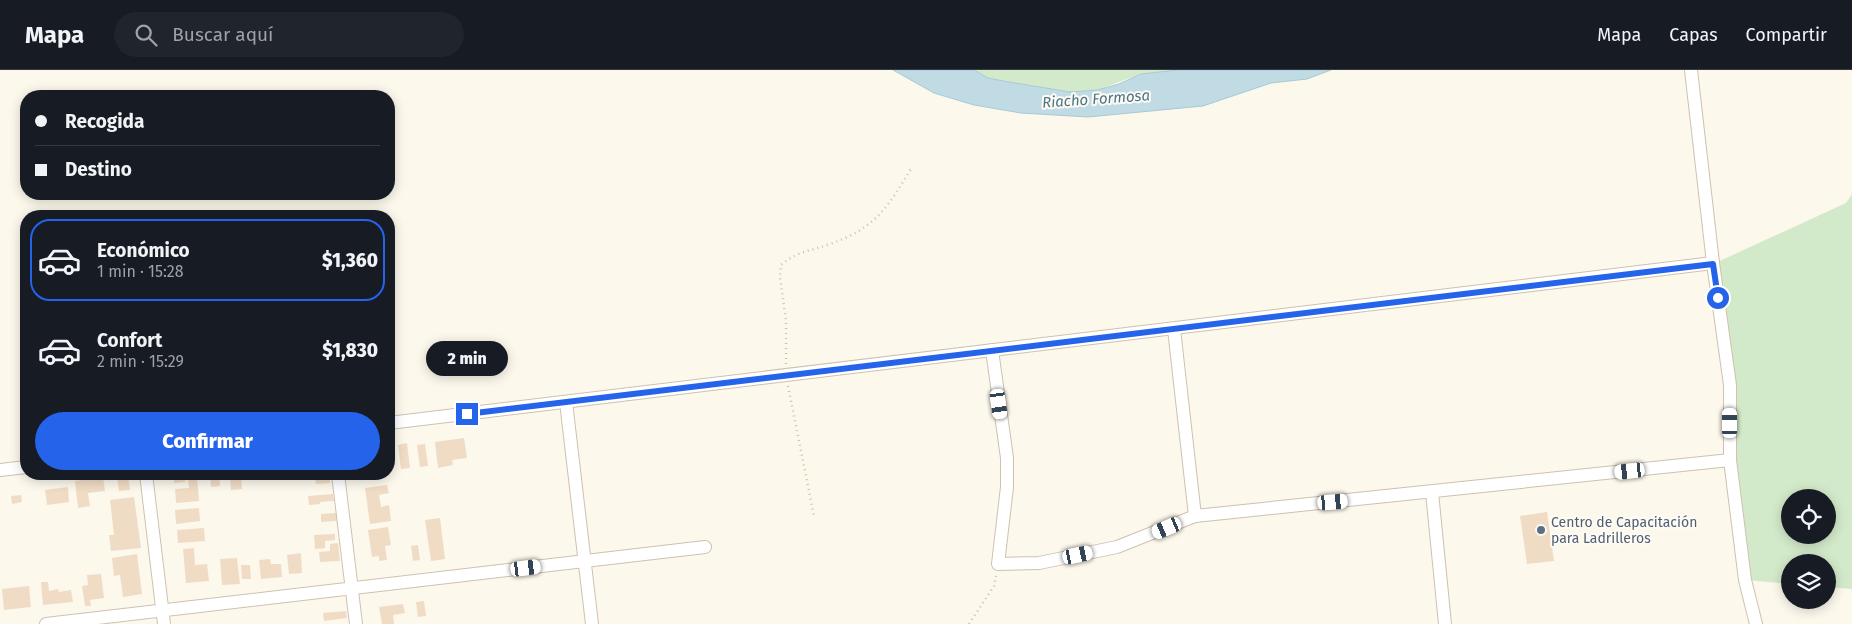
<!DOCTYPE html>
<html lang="es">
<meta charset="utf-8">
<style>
body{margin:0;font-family:"Fira Sans",sans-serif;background:#20242c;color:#f1f3f6;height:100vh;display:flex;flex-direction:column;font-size:19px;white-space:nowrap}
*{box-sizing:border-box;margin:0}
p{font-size:16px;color:#9ea1a6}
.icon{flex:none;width:28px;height:28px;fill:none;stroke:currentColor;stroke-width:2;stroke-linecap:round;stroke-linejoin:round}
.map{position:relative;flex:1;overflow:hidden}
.side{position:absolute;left:20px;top:140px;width:375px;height:270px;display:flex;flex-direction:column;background:#171b24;border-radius:20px;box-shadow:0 2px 12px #0003}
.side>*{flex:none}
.hud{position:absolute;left:20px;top:20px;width:375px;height:110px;border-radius:20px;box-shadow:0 2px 12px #0003;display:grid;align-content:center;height:110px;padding:0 15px;background:#171b24}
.tools{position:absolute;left:1781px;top:419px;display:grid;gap:10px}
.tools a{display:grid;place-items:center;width:55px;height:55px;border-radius:50%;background:#171b24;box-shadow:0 2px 12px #0003;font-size:25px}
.end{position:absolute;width:22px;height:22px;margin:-11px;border:6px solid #2563eb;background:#fff;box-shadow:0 0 0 2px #fff}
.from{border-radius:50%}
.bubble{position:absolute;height:35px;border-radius:18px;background:#171b24;box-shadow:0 2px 12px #0003;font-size:16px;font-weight:800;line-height:35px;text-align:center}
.car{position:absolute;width:15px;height:30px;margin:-15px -8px;border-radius:6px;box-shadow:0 0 4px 1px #0007;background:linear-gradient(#fff 24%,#345 0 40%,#fff 0 76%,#345 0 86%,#fff 0)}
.hud b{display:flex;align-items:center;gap:18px;height:48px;font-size:19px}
.hud b+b{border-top:1px solid #363941}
.hud i{width:12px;height:12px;background:#f1f3f6}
ul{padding:9px 0 0;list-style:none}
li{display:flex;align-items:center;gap:15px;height:82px;margin:0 10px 8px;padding:0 5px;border:2px solid transparent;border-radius:20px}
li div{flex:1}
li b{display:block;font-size:19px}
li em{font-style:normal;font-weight:800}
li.selected{border-color:#2563eb}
li>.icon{width:45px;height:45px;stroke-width:1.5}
.button{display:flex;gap:10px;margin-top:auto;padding:10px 15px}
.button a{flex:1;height:58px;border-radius:30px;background:#2563eb;color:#fff;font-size:20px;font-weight:800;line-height:58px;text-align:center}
header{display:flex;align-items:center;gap:30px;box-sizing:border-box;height:70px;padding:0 25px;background:#171b24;border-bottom:1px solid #363941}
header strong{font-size:24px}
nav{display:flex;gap:28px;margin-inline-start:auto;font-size:18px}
.search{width:350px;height:45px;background:#20242c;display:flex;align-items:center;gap:12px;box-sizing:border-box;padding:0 18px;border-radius:28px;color:#9ea1a6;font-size:19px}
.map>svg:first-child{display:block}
.green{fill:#d3eaca;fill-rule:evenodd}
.water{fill:#c1dbe5;stroke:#a7c9d6}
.building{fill:#f0dcc5}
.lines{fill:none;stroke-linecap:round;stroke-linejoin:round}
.minor-casing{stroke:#cec1b1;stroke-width:14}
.path{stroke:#d5bfa7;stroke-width:2.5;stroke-dasharray:1 4;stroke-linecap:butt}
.minor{stroke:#fff;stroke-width:12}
.route{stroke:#2563eb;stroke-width:6}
.service-dot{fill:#5c6f8a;stroke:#fefbf3;stroke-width:2}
.labels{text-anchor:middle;stroke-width:4;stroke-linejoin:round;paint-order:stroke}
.service-label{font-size:14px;fill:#4e5e75;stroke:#fefbf3;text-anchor:start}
.water-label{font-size:15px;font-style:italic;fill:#4a7588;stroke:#fefbf3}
</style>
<header>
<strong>Mapa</strong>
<div class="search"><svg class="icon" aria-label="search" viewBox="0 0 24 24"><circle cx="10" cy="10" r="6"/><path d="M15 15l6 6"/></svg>Buscar aquí</div>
<nav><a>Mapa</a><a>Capas</a><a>Compartir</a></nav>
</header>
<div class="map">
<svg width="1852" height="554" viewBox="0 0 1852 554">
<rect width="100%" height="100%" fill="#fcf8ec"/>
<g class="green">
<polygon points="974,0 1178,0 1141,4 1097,20 1070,22 1003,11 988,8"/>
<path d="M1852 124V519L1828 517V492H1790V514L1745 510 1730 315 1713 194 1846 133ZM1790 428H1828V465H1790Z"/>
</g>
<polygon class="water" points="893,0 974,0 988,8 1003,11 1070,22 1097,20 1119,14 1141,4 1178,0 1331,0 1307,9 1271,13 1203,36 1088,47 1021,43 974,35 934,23"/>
<g class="building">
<polygon points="464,368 467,388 452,390 453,395 438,398 435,372"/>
<polygon points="407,373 410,398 401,399 398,375"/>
<polygon points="425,374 428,396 420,397 417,375"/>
<polygon points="174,404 185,404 185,412 174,413"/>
<polygon points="210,404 219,404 220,416 211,417"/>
<polygon points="230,404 241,404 242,419 231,420"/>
<polygon points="330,404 330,413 316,414 315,406"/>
<polygon points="364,404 388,404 388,405 365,408"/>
<polygon points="128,405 130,420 119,421 117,406"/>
<polygon points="103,407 105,421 88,423 90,436 78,438 75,411"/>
<polygon points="197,407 199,431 176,433 175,419 189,418 188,408"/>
<polygon points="387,415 389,423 379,425 381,437 389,435 391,451 370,454 365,418"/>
<polygon points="68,417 69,432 47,435 45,420"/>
<polygon points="333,424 334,431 320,432 320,434 309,435 308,426"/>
<polygon points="21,425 22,432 12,434 11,426"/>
<polygon points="134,427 141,478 111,481 109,465 114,465 110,430"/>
<polygon points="199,438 200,451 176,454 175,440"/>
<polygon points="1547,442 1554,491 1527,494 1520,446"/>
<polygon points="336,443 337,451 321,452 321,444"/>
<polygon points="440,448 445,489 431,491 425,450"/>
<polygon points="388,457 391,475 385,476 387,490 379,491 379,486 372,487 368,460"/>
<polygon points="204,458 205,471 178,473 177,460"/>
<polygon points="335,464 335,470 325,471 325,478 315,479 314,465"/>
<polygon points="338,473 340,491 320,492 319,482 330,481 330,474"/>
<polygon points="418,475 420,490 413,491 411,476"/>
<polygon points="194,478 195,495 207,494 209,511 186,513 183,479"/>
<polygon points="301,483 302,503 289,504 287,485"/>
<polygon points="137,484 142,524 123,527 120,505 114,506 112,488"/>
<polygon points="237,488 240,514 222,515 220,489"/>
<polygon points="270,489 271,494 281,494 282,507 261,509 259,490"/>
<polygon points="241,495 250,495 251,509 242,509"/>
<polygon points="101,504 104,528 90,530 91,536 85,536 82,516 88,515 87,505"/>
<polygon points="41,512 48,512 49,521 58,519 59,522 71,520 73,532 43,535"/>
<polygon points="29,516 31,537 4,540 2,519"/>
<polygon points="424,531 426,546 418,547 416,532"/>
<polygon points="403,534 405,543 393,545 394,554 382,554 379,537"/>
<polygon points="346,541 347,548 324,551 323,543"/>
</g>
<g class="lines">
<defs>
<g id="minor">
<polyline points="1691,0 1713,193 1730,315 1730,390 1745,510 1756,554"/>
<polyline points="1174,259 1195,446"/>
<polyline points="992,280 1007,388 1007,417 998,494 1039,493 1117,477 1195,446 1730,390"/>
<polyline points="566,332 592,554"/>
<polyline points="389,353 1713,193"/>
<polyline points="0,400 26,397"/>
<polyline points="146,404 164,554"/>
<polyline points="338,404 356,554"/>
<polyline points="1432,422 1445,554"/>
<polyline points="46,554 705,477"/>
</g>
</defs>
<use href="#minor" class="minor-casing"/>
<g class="path">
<path d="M786 294V250L780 207 781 195C797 181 811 181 830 174 876 158 888 137 912 97"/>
<polyline points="788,316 814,446"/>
<polyline points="969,554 994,516 996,506"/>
</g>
<use href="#minor" class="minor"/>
</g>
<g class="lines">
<polyline class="route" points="467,344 1713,194 1718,228"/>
</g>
<circle class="service-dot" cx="1541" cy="460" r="5"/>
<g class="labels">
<g class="service-label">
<text x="1551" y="457">Centro de Capacitación<tspan x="1551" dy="16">para Ladrilleros</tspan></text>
</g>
<g class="water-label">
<text transform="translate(1096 29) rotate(-4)" y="5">Riacho Formosa</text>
</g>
</g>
</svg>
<div class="tools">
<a><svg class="icon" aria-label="locate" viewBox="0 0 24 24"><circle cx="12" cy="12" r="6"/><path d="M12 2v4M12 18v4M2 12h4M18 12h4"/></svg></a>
<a><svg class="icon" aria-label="layers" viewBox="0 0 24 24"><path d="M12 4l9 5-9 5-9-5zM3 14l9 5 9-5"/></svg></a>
</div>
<i class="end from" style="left:1718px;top:228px"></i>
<i class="end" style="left:467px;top:344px"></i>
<div class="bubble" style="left:426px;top:271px;width:82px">2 min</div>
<i class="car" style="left:999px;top:334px;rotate:172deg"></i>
<i class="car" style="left:1730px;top:353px;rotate:0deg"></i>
<i class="car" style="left:1630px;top:401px;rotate:264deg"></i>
<i class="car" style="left:1333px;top:432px;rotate:85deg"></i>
<i class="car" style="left:1167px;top:458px;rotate:247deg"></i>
<i class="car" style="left:1078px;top:485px;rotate:78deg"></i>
<i class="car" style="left:526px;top:498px;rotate:83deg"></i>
<div class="hud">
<b><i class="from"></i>Recogida</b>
<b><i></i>Destino</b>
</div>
<section class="side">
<ul>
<li class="selected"><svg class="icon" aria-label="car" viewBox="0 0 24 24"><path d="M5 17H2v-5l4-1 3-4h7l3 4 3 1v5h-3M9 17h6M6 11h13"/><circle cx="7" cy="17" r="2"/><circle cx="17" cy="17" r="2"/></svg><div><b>Económico</b><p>1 min · 15:28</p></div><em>$1,360</em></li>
<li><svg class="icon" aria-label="car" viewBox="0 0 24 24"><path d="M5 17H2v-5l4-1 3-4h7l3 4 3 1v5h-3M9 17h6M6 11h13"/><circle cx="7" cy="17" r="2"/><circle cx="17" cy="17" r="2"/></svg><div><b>Confort</b><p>2 min · 15:29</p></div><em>$1,830</em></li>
</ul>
<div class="button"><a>Confirmar</a></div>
</section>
</div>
